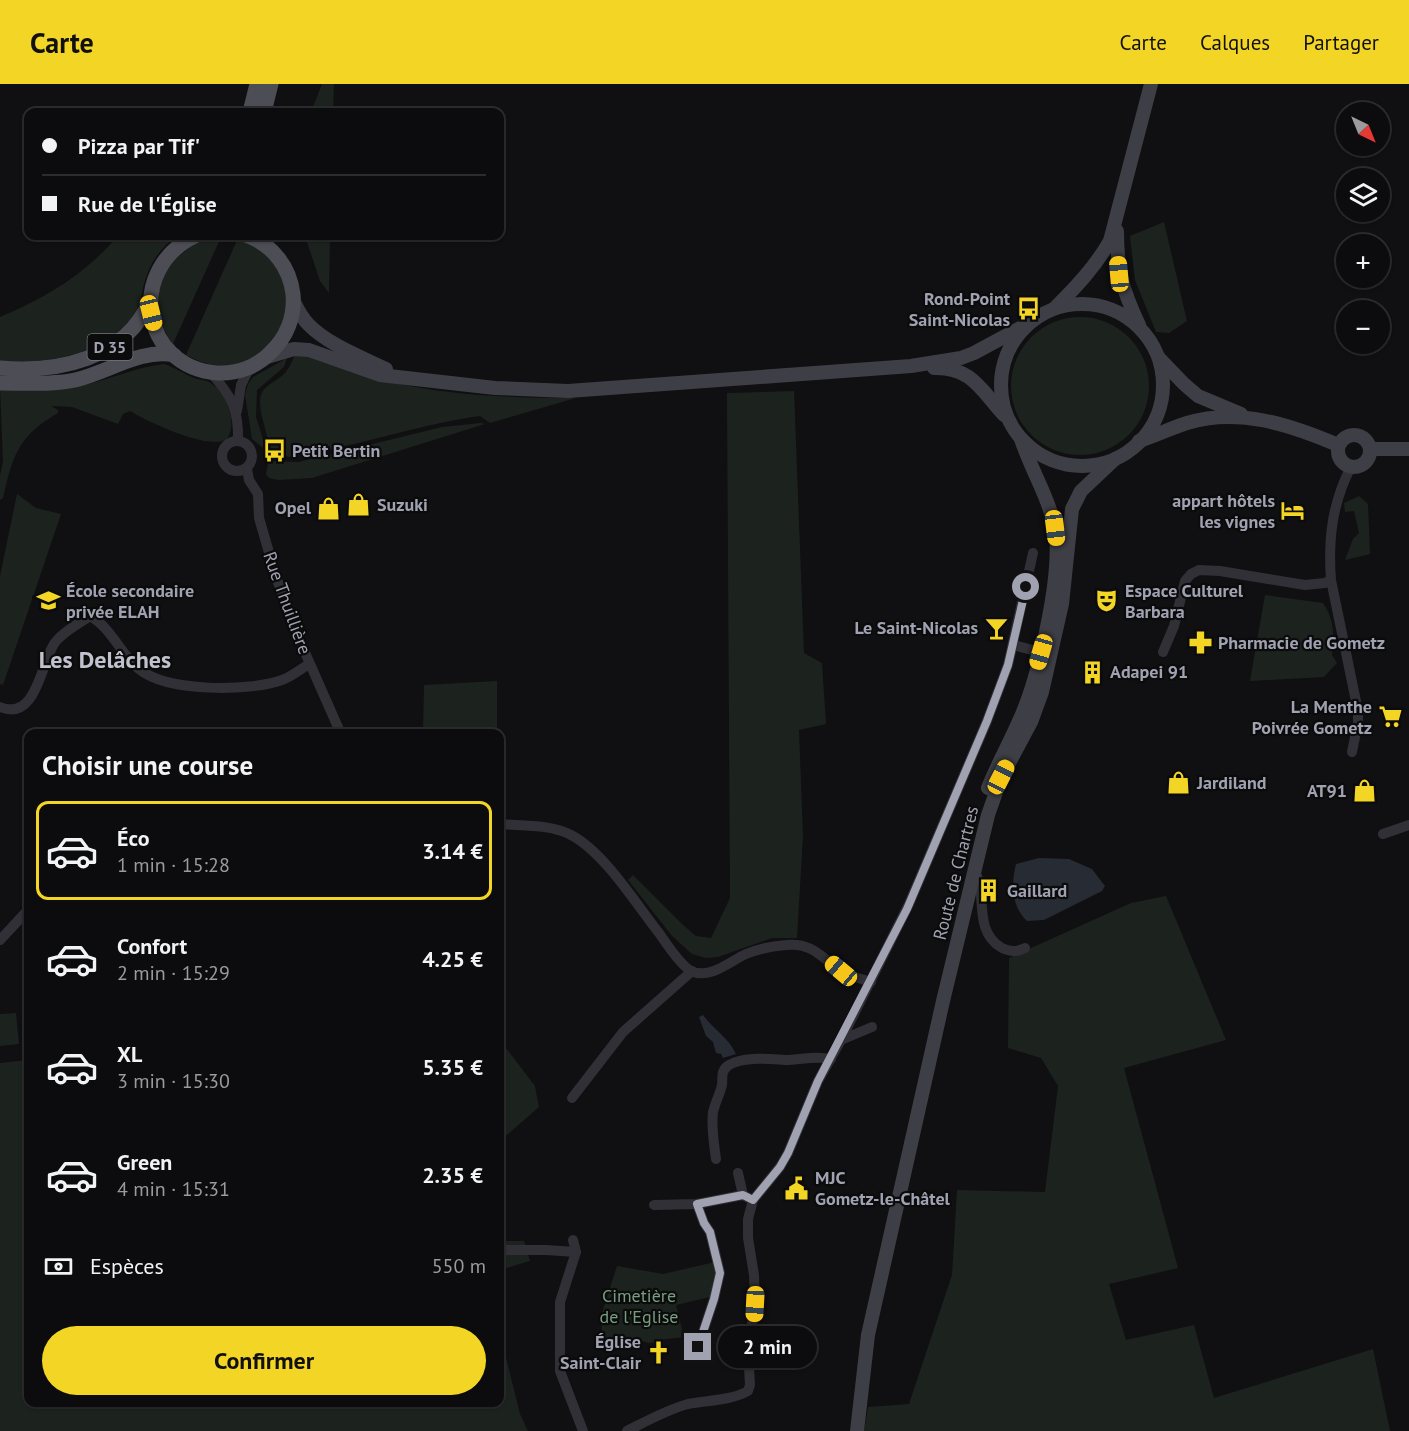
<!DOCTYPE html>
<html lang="fr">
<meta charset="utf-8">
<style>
body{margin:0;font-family:"PT Sans",sans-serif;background:#151416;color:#f1f3f6;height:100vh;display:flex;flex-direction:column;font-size:22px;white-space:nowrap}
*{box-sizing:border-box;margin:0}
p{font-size:20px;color:#9a9b9d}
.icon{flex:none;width:33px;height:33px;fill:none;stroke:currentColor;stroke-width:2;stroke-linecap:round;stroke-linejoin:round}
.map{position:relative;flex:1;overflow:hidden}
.drawer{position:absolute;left:24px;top:645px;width:480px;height:678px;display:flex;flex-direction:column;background:#0c0b0d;border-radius:12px;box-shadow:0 2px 4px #0004,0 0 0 2px #2c2b2e}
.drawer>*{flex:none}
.top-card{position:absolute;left:24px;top:24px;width:480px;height:132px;border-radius:12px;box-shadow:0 2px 4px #0004,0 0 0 2px #2c2b2e;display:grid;align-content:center;height:132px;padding:0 18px;background:#0c0b0d}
.needle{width:39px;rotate:137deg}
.fabs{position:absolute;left:1336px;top:18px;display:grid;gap:12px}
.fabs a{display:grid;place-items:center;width:54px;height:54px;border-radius:50%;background:#0c0b0d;box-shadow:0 2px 4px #0004,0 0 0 2px #2c2b2e;font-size:30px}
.end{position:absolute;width:27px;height:27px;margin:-14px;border:8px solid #a0a2b2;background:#111;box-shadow:0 0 0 3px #111}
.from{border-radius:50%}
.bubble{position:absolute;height:42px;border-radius:21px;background:#0c0b0d;box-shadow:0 2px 4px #0004,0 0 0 2px #2c2b2e;font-size:20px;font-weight:600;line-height:42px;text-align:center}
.car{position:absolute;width:18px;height:36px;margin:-18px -9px;border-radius:8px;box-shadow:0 0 4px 2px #0007;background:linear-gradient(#f5c518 24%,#345 0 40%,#f5c518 0 76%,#345 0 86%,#f5c518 0)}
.top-card b{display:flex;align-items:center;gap:21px;height:57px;font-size:22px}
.top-card b+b{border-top:2px solid #2c2b2e}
.top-card i{width:15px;height:15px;background:#f1f3f6}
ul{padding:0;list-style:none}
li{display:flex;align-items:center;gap:18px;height:99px;margin:0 12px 9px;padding:0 6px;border:3px solid transparent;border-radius:12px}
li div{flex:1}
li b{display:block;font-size:22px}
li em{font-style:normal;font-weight:600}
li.active{border-color:#f3d625}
li>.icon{width:54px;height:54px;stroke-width:1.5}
h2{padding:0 18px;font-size:27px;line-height:72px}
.pay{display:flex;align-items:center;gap:15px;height:66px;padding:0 18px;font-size:22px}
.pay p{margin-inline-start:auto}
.button{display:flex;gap:12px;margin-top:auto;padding:12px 18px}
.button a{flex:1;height:69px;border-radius:36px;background:#f3d625;color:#111;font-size:24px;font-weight:600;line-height:69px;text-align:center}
header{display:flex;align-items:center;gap:36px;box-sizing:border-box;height:84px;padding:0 30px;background:#f3d625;color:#111}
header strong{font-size:28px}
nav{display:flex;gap:33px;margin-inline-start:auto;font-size:21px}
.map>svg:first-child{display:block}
.green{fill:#1c231e}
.water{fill:#262b34}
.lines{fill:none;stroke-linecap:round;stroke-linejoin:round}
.street{stroke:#313036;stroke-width:10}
.secondary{stroke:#3e3f46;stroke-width:14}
.primary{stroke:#4c4d55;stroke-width:15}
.route{stroke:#a0a2b2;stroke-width:8}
.labels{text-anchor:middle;stroke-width:4.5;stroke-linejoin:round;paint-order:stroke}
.shield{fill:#0b0b0c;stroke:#737580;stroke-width:1.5}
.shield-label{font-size:16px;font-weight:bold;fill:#a0a2b2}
.poi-label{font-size:18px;font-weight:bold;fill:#a0a2b2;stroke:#0b0b0c;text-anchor:start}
.street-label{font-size:18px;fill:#a0a2b2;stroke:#0b0b0c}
.park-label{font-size:18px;fill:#779e81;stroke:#0b0b0c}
.district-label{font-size:24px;font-weight:bold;fill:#c1c2ce;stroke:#0b0b0c}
</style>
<header>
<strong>Carte</strong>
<nav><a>Carte</a><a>Calques</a><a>Partager</a></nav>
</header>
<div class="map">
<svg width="1409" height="1347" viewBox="0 0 1409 1347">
<rect width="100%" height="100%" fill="#100f11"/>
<g class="green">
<polygon points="322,0 334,0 333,28 311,28"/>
<polygon points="1164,138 1187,237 1169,249 1156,248 1135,196 1130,152"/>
<path d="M118 152H177C160 164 149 180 144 200 142 206 142 213 140 218 136 231 125 242 115 250 80 276 41 278 0 278V233C47 213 84 191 118 152Z"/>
<polygon points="305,152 330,152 329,209 320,197"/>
<path d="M221 153 173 260C151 229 152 193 183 169 195 159 205 153 221 153Z"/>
<path d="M238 154C333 186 274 320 186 271Z"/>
<circle cx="1080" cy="302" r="69"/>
<path d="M295 270 307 271C335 280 363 292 391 298 451 312 515 314 576 314L490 339 480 332C415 341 353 364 288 373L284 371 283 366 269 364C268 348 260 334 260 318 260 302 273 300 283 291 289 285 292 278 295 270Z"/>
<polygon points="287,274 284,283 257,306 256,333 263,355 264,361 262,363 252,355 245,311 248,300 253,293"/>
<path d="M164 280C174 283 184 290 194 294 200 296 208 296 212 300 227 311 238 339 227 355 209 367 148 338 130 327L123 330 118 340 72 323 51 322 58 326V329C18 352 13 371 3 414L0 416V392L3 377 0 303C29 303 60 307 88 300 114 294 137 283 164 280Z"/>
<polygon points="794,307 804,569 822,579 826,640 799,646 803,752 797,854 772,854 718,873 706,874 692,870 672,852 628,796 633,791 682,840 696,852 711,854 730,814 727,309"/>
<polygon points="481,339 485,340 312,394 278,396 269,394 266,390 268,380 270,377 299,378 442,343"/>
<polygon points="17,410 36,424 61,430 3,601 0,600 0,492"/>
<polygon points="1359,412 1368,420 1370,470 1345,476 1353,455 1359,449 1354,427 1345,428 1344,419"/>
<path d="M1265 511 1323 519C1334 535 1335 553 1332 571L1337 579 1324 593 1250 597Z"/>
<polygon points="497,597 497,649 423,649 424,601"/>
<polygon points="1166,812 1226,956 1124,984 1178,1184 1109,1200 1126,1256 1194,1241 1214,1314 1373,1265 1390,1347 864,1347 868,1323 909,1320 952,1191 957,1106 1045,1108 1058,1002 1041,974 1008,964 1009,874 1131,819"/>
<polygon points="16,929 19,960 0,962 0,930"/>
<polygon points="500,956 535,1002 539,1023 500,1057"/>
<polygon points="28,976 28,1318 500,1318 500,1249 520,1330 528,1347 0,1347 0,979"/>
<polygon points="500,1157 524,1157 530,1177 500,1186"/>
<polygon points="715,1178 716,1196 710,1213 676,1221 684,1253 658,1256 656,1260 654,1260 653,1258 649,1259 642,1257 642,1259 623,1259 623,1262 609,1261 602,1248 601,1232 617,1182 663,1190"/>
</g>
<g class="water">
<path d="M1039 774 1069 775 1092 785 1105 802 1102 807 1044 836 1027 837C1011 822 1011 800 1016 780Z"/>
<path d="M703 931C713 945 729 954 736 970L723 974 721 970 716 969 713 958 706 952 699 933Z"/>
</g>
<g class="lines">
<g class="street">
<path d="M210 288C231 311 239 325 238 357"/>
<polyline points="237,327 241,301 250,283"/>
<circle cx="237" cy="372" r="15"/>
<path d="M1351 383C1332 419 1328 456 1331 496L1358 627V638L1352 668"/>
<polyline points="247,385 249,396 258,410 259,434 277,496 291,530 292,539 341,650"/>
<polyline points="1013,561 1048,570"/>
<polyline points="1163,568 1174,542 1185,497 1191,490 1199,486 1220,487 1305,501 1325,499 1331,496"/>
<path d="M0 623C36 638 41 580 54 560 62 548 79 540 90 532 112 544 120 570 139 585 167 608 248 608 282 596 291 593 301 585 309 580"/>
<path d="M500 740C522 742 550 740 571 751 604 768 636 820 659 849 666 859 680 881 691 887 710 896 730 877 746 870 758 865 773 862 786 861 812 858 822 874 841 887 850 892 861 895 871 898"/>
<polyline points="1383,750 1409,741"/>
<path d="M973 787C990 801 970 846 1002 864 1011 868 1017 868 1025 864"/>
<polyline points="0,856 28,826"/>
<polyline points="841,956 872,943"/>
<polyline points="572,1014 623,948 692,887"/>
<path d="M716 1075C714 1060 711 1043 713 1028 715 1019 720 1010 722 1001 723 993 720 987 729 981 744 972 768 975 785 976 801 976 815 971 831 975"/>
<polyline points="738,1089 743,1111"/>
<polyline points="697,1120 704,1139 710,1148 720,1189 714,1215 698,1263"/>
<polyline points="654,1121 697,1120 743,1111 753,1116"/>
<polyline points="573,1156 576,1168 560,1218 560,1287 583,1347"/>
<polyline points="500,1166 546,1166 576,1168"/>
<path d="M627 1347C647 1337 666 1326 688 1320 707 1316 730 1317 748 1307L750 1301 748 1266 755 1220 754 1191 748 1154V1135L753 1116 780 1083 788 1069 818 997 841 956 909 820 987 637 1008 581 1033 469"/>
</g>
<g class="secondary">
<path d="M1117 147C1117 186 1122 205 1139 241"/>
<path d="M293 216C297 224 301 233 308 240 327 260 361 273 386 285"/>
<circle cx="1082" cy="301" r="81"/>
<path d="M1055 224C1076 203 1095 183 1110 157L1151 0"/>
<polyline points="267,273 294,265 309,266 380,291 495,304 568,307 911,282 961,274 974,269 1026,241"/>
<polyline points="1159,274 1184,300 1198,312 1241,330"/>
<path d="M934 284C972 283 981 306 1004 331"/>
<circle cx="1354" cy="367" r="16"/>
<path d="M1139 357C1155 352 1171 344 1187 339 1238 323 1291 341 1338 361"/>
<polyline points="1370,365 1409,365"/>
<path d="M988 704C997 681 1009 660 1019 637 1038 597 1063 489 1055 445 1049 413 1031 386 1021 355"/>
<polyline points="857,1347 868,1251 943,917 988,731 1001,694 1031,638 1042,608 1062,520 1072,425 1081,407 1115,375"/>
</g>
<g class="primary">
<polyline points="250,28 257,0"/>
<polyline points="264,28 271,0"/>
<path d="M195 152C126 185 141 283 217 289 237 290 257 283 271 268 287 253 295 232 293 210 290 184 273 161 248 152"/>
<path d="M0 284C58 289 125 275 150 217"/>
<path d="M0 299C24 299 51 301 75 296 107 289 141 264 174 271"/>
</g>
</g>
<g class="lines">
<polyline class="route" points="698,1263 714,1215 720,1189 710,1148 704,1139 697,1120 743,1111 753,1116 780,1083 788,1069 818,997 907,825 987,637 1008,581 1026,503"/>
</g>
<defs>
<symbol id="bus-bare" viewBox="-9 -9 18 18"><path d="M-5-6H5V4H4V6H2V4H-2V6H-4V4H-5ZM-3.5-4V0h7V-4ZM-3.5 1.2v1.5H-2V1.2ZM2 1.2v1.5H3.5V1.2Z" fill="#f3d625" stroke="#0b0b0c" stroke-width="2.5" paint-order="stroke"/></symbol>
<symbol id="shop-bare" viewBox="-9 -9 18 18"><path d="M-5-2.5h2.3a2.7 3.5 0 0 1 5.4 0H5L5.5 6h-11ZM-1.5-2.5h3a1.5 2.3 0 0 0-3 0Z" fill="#f3d625" stroke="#0b0b0c" stroke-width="2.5" paint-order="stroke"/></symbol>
<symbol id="hotel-bare" viewBox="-9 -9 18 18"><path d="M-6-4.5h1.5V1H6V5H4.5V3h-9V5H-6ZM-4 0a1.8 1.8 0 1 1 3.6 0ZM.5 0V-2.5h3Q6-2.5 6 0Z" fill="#f3d625" stroke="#0b0b0c" stroke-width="2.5" paint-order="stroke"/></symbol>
<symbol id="school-bare" viewBox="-9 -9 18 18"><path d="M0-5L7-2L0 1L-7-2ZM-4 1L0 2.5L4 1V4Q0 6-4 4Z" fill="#f3d625" stroke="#0b0b0c" stroke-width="2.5" paint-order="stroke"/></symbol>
<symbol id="theatre-bare" viewBox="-9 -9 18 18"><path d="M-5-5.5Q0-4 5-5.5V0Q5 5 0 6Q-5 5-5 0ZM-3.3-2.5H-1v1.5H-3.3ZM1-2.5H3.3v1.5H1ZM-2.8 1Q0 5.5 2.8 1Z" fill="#f3d625" stroke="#0b0b0c" stroke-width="2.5" paint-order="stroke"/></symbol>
<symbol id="bar-bare" viewBox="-9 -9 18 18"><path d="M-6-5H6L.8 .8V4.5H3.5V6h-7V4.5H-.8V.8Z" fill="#f3d625" stroke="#0b0b0c" stroke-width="2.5" paint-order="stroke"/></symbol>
<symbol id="pharmacy-bare" viewBox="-9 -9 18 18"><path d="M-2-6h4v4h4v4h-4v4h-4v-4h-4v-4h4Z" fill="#f3d625" stroke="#0b0b0c" stroke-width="2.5" paint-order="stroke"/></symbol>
<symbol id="building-bare" viewBox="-9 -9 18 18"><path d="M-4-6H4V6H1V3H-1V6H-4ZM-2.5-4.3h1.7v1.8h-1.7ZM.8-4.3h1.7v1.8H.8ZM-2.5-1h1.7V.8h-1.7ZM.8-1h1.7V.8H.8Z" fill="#f3d625" stroke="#0b0b0c" stroke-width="2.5" paint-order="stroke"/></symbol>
<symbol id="supermarket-bare" viewBox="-9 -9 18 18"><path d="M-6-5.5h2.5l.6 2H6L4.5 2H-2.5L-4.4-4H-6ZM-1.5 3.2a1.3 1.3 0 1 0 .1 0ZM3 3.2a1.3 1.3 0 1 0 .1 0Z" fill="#f3d625" stroke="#0b0b0c" stroke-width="2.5" paint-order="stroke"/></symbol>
<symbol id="civic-bare" viewBox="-9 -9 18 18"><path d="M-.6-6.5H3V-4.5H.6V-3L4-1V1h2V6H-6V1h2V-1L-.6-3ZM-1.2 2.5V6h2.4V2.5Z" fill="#f3d625" stroke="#0b0b0c" stroke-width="2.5" paint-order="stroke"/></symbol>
<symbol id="church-bare" viewBox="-9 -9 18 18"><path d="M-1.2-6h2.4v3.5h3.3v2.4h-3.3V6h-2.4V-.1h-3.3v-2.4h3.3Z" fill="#f3d625" stroke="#0b0b0c" stroke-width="2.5" paint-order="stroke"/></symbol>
</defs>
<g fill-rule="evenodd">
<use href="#bus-bare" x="1012" y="208" width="33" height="33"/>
<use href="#bus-bare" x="258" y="350" width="33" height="33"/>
<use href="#shop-bare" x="342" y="404" width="33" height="33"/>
<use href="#shop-bare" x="312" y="408" width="33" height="33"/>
<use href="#hotel-bare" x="1276" y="410" width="33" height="33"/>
<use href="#school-bare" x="32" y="500" width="33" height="33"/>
<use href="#theatre-bare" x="1090" y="500" width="33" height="33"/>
<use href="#bar-bare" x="980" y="528" width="33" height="33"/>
<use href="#pharmacy-bare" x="1184" y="542" width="33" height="33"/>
<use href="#building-bare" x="1076" y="572" width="33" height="33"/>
<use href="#supermarket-bare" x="1374" y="616" width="33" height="33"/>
<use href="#shop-bare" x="1162" y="682" width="33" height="33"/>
<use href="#shop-bare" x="1348" y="690" width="33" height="33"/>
<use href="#building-bare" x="972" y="790" width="33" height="33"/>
<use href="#civic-bare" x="780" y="1088" width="33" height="33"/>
<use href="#church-bare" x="642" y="1252" width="33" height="33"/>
</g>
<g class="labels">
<rect class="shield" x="87.5" y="250" width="45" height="26" rx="4.5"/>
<g class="shield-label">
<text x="110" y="269">D 35</text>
</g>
<g class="poi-label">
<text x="1010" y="221" text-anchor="end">Rond-Point<tspan x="1010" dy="21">Saint-Nicolas</tspan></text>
<text x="292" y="373">Petit Bertin</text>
<text x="1275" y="423" text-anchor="end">appart hôtels<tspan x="1275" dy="21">les vignes</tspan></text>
<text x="377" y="427">Suzuki</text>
<text x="311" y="430" text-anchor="end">Opel</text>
<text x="66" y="513">École secondaire<tspan x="66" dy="21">privée ELAH</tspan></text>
<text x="1125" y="513">Espace Culturel<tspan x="1125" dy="21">Barbara</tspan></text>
<text x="978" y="550" text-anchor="end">Le Saint-Nicolas</text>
<text x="1218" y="565">Pharmacie de Gometz</text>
<text x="1110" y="594">Adapei 91</text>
<text x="1372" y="629" text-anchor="end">La Menthe<tspan x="1372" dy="21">Poivrée Gometz</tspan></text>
<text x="1197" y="705">Jardiland</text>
<text x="1347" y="713" text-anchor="end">AT91</text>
<text x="1007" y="813">Gaillard</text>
<text x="815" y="1100">MJC<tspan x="815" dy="21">Gometz-le-Châtel</tspan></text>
<text x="641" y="1264" text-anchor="end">Église<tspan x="641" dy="21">Saint-Clair</tspan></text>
</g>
<g class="street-label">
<text transform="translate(287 519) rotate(70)" y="6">Rue Thuillière</text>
<text transform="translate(956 789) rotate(-76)" y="6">Route de Chartres</text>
</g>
<g class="park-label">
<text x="639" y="1218">Cimetière<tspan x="639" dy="21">de l'Eglise</tspan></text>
</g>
<g class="district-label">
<text x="105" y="584">Les Delâches</text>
</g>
</g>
</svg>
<div class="fabs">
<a><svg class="needle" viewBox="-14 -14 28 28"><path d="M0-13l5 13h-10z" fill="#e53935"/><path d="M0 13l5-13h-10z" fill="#9a9b9d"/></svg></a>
<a><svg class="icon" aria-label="layers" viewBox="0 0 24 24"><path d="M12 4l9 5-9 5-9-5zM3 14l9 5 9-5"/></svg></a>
<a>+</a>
<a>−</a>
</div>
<i class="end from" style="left:1026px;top:503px"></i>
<i class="end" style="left:698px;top:1263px"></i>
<div class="bubble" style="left:718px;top:1242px;width:99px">2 min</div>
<i class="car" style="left:1119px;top:190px;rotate:355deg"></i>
<i class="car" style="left:151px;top:229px;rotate:166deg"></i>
<i class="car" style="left:1055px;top:444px;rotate:173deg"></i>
<i class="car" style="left:1041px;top:568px;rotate:196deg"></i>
<i class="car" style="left:1001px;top:693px;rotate:27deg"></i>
<i class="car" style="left:841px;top:887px;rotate:310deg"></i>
<i class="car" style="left:755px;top:1220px;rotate:183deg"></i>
<div class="top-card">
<b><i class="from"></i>Pizza par Tif'</b>
<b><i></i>Rue de l'Église</b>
</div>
<section class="drawer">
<h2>Choisir une course</h2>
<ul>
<li class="active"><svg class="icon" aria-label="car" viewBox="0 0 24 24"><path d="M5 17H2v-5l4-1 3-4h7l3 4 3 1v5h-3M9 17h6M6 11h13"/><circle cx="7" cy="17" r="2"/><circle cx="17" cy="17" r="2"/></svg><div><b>Éco</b><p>1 min · 15:28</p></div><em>3.14 €</em></li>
<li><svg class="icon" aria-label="car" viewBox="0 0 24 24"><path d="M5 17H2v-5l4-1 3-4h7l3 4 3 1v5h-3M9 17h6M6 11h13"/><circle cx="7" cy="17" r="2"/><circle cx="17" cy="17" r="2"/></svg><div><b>Confort</b><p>2 min · 15:29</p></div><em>4.25 €</em></li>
<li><svg class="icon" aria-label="car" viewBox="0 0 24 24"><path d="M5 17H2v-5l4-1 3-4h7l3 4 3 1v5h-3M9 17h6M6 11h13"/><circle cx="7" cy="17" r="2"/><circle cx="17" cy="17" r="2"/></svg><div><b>XL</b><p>3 min · 15:30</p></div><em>5.35 €</em></li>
<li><svg class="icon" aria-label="car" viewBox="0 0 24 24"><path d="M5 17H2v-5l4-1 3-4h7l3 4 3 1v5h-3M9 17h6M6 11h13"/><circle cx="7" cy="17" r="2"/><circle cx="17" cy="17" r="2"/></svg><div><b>Green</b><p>4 min · 15:31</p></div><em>2.35 €</em></li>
</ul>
<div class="pay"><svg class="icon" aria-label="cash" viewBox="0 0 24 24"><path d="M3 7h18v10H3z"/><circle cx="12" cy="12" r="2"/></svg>Espèces<p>550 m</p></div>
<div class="button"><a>Confirmer</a></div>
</section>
</div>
